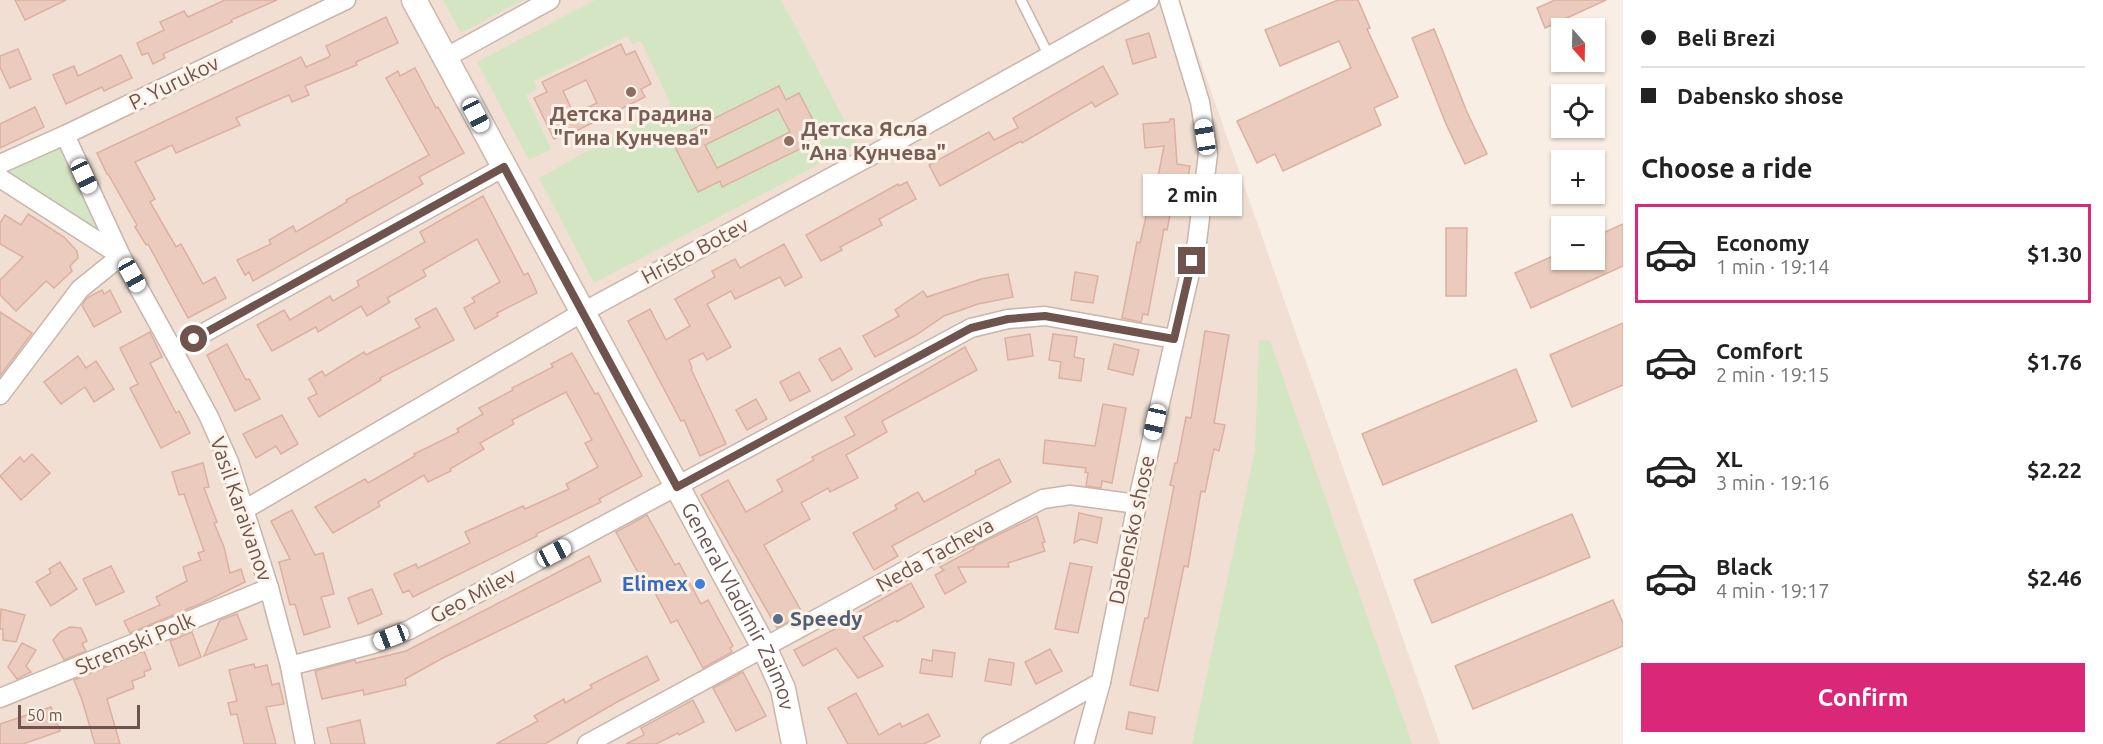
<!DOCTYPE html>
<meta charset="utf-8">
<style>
body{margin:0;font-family:Ubuntu,sans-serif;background:#f6f6f6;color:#222;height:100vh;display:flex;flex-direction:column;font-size:22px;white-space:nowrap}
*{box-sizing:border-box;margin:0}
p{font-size:20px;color:#767676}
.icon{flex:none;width:33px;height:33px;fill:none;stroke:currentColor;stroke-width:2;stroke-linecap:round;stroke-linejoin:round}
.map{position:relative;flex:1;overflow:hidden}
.sheet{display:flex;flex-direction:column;background:#fff;width:480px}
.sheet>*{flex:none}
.top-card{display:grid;align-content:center;height:132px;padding:0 18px;background:#fff}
.needle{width:39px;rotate:160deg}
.controls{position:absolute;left:1551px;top:18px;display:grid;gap:12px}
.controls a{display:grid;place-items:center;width:54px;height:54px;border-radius:0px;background:#fff;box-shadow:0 2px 4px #0004;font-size:30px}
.scale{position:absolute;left:18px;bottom:15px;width:122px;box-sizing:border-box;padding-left:6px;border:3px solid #6e544c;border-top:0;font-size:16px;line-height:21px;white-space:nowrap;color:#6e544c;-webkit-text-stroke:4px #fdf2e8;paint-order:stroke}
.end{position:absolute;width:27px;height:27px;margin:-14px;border:8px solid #6e544c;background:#fff;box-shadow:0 0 0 3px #fff}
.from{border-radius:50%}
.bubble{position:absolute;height:42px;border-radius:0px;background:#fff;box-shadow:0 2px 4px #0004;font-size:20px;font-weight:700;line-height:42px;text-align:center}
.car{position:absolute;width:18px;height:36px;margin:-18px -9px;border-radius:8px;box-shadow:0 0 4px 2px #0007;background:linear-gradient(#fff 24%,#345 0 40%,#fff 0 76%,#345 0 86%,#fff 0)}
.top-card b{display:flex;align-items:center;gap:21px;height:57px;font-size:22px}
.top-card b+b{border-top:2px solid #e0e0e0}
.top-card i{width:15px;height:15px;background:#222}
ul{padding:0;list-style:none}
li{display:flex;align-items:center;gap:18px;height:99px;margin:0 12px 9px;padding:0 6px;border:3px solid transparent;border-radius:0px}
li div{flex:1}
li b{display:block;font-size:22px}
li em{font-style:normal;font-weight:700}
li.current{border-color:#db2777}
li>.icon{width:54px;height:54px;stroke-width:1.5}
h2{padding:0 18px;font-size:27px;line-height:72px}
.button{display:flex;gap:12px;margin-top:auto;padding:12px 18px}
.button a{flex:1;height:69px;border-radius:0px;background:#db2777;color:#fff;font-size:24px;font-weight:700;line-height:69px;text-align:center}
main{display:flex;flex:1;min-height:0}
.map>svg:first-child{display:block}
.residential{fill:#f0dfd2}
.green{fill:#d4e5c3}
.building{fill:#ebcbbd;stroke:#dcb0a0;stroke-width:1.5;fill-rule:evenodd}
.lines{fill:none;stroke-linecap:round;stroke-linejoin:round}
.lane-casing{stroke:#c8b5ab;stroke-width:12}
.street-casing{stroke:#c8b5ab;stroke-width:21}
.secondary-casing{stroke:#cdb7ab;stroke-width:27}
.lane{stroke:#fff;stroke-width:9}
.street{stroke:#fff;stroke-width:18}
.secondary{stroke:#fff;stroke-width:24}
.route{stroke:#6e544c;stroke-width:8}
.education-dot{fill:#8d6e63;stroke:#fdf2e8;stroke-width:2}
.shop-dot{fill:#3f7fe0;stroke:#fdf2e8;stroke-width:2}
.service-dot{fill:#5c6f8a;stroke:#fdf2e8;stroke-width:2}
.labels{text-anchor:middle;stroke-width:6;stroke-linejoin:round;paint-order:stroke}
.street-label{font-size:21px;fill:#6e544c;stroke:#fdf2e8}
.education-label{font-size:21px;font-weight:bold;fill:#785e54;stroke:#fdf2e8}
.shop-label{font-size:21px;font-weight:bold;fill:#366cbe;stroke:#fdf2e8;text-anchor:end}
.service-label{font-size:21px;font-weight:bold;fill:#4e5e75;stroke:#fdf2e8;text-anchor:start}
</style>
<main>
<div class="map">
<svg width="1623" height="744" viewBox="0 0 1623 744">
<rect width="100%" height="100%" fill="#f9eee3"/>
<polygon class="residential" points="0,0 1179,0 1440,744 0,744"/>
<g class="green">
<polygon points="443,0 523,0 461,33"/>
<polygon points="595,0 781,0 857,144 594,283 539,178 671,105 641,41 632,44 628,36 534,81 537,89 526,95 551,149 529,160 477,62"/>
<polygon points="65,135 121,256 0,178 0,164"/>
<polygon points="1259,340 1270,341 1412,744 1192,744 1255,451"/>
</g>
<g class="building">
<polygon points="15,0 66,0 25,20"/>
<polygon points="225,0 277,0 231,20 232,22 163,54 165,58 153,64 148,53 142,55 137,43 164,30 160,22 184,11 188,17"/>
<polygon points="1338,0 1358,0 1370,28 1367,29 1398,97 1374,108 1381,125 1283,171 1275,154 1257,163 1237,121 1351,68 1339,41 1280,66 1265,30"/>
<polygon points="1555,0 1606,0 1545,28 1537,8"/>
<polygon points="386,17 398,43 356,62 357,65 305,86 309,95 292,102 289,95 236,118 240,125 176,153 172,145 135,162 155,199 150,202 176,247 181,244 203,284 215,277 226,298 188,318 148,244 146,245 135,227 137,225 108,174 107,174 97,153 301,57 306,67 329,57 330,55 326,46"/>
<polygon points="1434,29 1467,112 1487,154 1465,164 1446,124 1412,38"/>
<polygon points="1149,33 1156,57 1133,64 1126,40"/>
<path d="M621 44 626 55 635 51 651 84 641 89 645 97 568 135 567 133 554 139 534 98 547 92 542 82ZM586 80 597 103 574 114 563 91Z"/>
<polygon points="18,49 31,79 10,88 0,67 0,56"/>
<polygon points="121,55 132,78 104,91 102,87 66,104 53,75 74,66 78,76"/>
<polygon points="1103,66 1118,94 1095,107 1092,102 1022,143 1021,141 940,186 929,165 989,132 994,140 1018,128 1013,118"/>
<polygon points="415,68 436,108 438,107 464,153 419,177 423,184 253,281 249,272 245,275 237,260 271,244 269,240 293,226 296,232 347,202 346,200 429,155 386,78 398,71 400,76"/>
<path d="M779 86 786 100 799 93 817 128 803 135 808 145 722 187 720 181 698 192 675 147 695 137 691 130ZM778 109 790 132 717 168 705 145Z"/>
<polygon points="35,107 44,127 0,148 0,124"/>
<polygon points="1170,119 1174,119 1177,164 1190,166 1185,192 1175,190 1167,230 1164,229 1148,315 1143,314 1141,322 1122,318 1137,242 1140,243 1149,203 1153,203 1164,146 1145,148 1143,124 1169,122"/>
<polygon points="907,182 916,199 879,219 882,225 840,247 842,250 821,261 806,235 898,184 899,186"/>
<polygon points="483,196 524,275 528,273 537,293 497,313 498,316 475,329 464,308 475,302 472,298 500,282 477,239 423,270 426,276 387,298 390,302 367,316 361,306 318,332 316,327 272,351 257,325 284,310 290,320 330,296 333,301 359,286 357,281 425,242 420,232"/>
<polygon points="28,214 64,237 77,251 78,258 70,266 72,271 54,288 46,281 16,311 0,295 0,280 23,257 0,244 0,223 5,215 21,225"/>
<polygon points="1623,224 1623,266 1531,308 1515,273 1562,252 1562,260 1594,260 1594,237"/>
<polygon points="1446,228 1467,228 1466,296 1446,296"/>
<polygon points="784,244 802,277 785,286 780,277 735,299 731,291 707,304 731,347 707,360 703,353 689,360 692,368 691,369 726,444 700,456 684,420 681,421 628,321 650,309 666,340 690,326 675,299 715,277 712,271 735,259 740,268"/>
<polygon points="1075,272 1098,276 1093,303 1071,300"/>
<polygon points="1008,274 1013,297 978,304 944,316 916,335 875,357 863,336 899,316 895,310 923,291 927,297 981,279"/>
<polygon points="102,290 104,294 110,290 121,312 94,327 82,305 87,298"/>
<polygon points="436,308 454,340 380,378 381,380 319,417 308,398 317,394 309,379 322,371 325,376 364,352 366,355 420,327 415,319"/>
<polygon points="0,312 32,333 0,376"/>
<polygon points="1623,323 1623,385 1572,407 1550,355"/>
<polygon points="1205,331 1229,335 1214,423 1225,425 1219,451 1214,449 1205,492 1201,491 1188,567 1184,566 1158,691 1130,685 1145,618 1148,618 1156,578 1174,486 1170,485 1175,463 1177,463 1186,417 1191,418"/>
<polygon points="150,332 162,357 150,363 176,413 179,411 190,433 161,448 130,388 138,384 120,348"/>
<polygon points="1030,334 1033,356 1008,360 1005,338"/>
<polygon points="1053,334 1077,337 1074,357 1084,359 1081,381 1059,378 1061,362 1049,360"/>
<polygon points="227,344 246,380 249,379 260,399 235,411 207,355"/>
<polygon points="1114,344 1139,350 1133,375 1108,369"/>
<polygon points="965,347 977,370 882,421 887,432 846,455 858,478 830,492 828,488 801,503 810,519 764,545 803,614 777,628 701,495 728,480 746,512 783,491 777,480 814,460 812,457 855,435 845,417"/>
<polygon points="840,348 852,369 832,381 819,359"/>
<polygon points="572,353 595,394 598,393 642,476 599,499 601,502 536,534 537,536 429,589 413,597 409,590 403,593 394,574 416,564 418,568 470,543 465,532 523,506 525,509 569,489 566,484 598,467 585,443 592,440 566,392 512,420 514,424 480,443 484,449 450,469 451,471 428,482 424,475 378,502 380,506 333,533 315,507 365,479 368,483 415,456 414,454 459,432 457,429 483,414 479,408 513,390 512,388 553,367 551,364"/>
<polygon points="78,356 86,368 96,361 114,389 94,402 85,387 61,404 44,382"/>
<polygon points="1516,369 1537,421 1383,485 1362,434"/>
<polygon points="799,372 810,391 790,401 780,382"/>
<polygon points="756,399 767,419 747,430 736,410"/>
<polygon points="1103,404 1126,408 1112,483 1102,481 1101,488 1086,486 1088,473 1085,472 1086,468 1043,463 1045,440 1095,446"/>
<polygon points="282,415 298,444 281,454 276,446 256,458 243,434"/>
<polygon points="32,454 50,473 21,500 0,476 20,457 24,462"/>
<polygon points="999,459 1011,482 892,546 898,556 874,570 853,533 897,509 895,505 918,492 924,502 976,474 975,471"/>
<polygon points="203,463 209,487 204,488 217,522 214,523 224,547 230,573 241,569 245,582 202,603 130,633 124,621 160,605 156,597 187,581 183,567 201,560 198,553 204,551 184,494 179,495 172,472"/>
<polygon points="292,510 315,555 323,553 334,594 321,597 330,627 304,635 295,604 290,605 279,562 290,559 271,521"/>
<polygon points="1079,513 1102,518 1097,543 1081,539 1074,543"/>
<polygon points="1572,514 1590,557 1432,623 1414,580"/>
<polygon points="647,515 675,565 679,563 701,604 708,600 733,646 730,648 732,652 703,668 677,620 671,623 647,578 642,580 616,532"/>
<polygon points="1037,516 1045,542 1042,543 1045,551 1008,563 1009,567 958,567 966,582 945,594 935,575 944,570 940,567 974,549 973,547"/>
<polygon points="589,556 601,581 441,659 405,679 406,685 364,695 363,690 322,699 315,671 355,660 356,663 406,651"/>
<polygon points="60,562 77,589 51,606 36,582 51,573 49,569"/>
<polygon points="1070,563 1092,567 1078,633 1055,629"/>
<polygon points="111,566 124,592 96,605 83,579"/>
<polygon points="911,583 924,607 897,622 896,620 863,637 883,666 858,678 836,648 803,666 794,650 835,629 833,626"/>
<polygon points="372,589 382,614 358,624 348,598"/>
<polygon points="1613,600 1623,623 1623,646 1473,709 1455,666"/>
<polygon points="1,609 25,615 16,642 3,640 3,629 0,629"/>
<polygon points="237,614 247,639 204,656 220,620"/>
<polygon points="70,627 81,628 87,641 82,644 86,651 64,660 53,640 60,632"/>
<polygon points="192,632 201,657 179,666 170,641"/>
<polygon points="22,643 36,650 26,666 31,672 17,679 8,667"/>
<polygon points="1050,649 1062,671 1036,684 1025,662"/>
<polygon points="933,650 955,653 952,677 920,673 922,659 932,661"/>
<polygon points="144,651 151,669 144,672 145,676 132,681 134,688 107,699 120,744 95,744 82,700 74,680"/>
<polygon points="647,656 659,680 617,702 545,744 496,744 538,721 534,716 564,699 565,703 592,688 590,685"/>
<polygon points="989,659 1014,663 1011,685 985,681"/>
<polygon points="254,664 255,668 267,665 272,685 279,683 284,704 266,707 276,744 244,744 237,714 231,715 228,703 237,701 229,670"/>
<polygon points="743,672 766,716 736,731 713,688"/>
<polygon points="856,693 879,735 900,723 902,727 928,714 940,736 924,744 848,744 828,708"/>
<polygon points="693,700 704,722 679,735 678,733 656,744 626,744 644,735 641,728"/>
<polygon points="51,707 60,731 23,744 0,744 0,724"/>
<polygon points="1129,712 1155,717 1152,734 1126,729"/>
<polygon points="360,720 365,744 331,744 327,728"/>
</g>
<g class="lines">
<defs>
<polyline id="lane" points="1021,0 1049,56"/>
<g id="street">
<polyline points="445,58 550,0"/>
<polyline points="0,164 65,135 346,0"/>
<polyline points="0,178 121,256 173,350 209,417 229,462 269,588 290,666 305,744"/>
<polyline points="173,350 504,167"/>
<polyline points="0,395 80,289 121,256 65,135"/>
<polyline points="244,510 583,312 874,154 1149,0"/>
<polyline points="290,666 373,644 409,630 971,328 1008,319 1045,316 1174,339"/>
<polyline points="0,698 269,588"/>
<polyline points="587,744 930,557 1043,499 1070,495 1137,504"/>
<polyline points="990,744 1101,682"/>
<polyline points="1084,744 1101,682 1137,504 1197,242 1208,154 1200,102 1169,0"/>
</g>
<g id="secondary">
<path id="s1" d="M414 0 765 649 783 689 794 744"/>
</g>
</defs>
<use href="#lane" class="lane-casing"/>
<use href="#street" class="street-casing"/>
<use href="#secondary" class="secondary-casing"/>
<use href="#lane" class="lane"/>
<use href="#street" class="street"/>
<use href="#secondary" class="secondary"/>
</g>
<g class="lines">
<polyline class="route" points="194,339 504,167 677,487 971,328 1008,319 1045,316 1174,339 1192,261"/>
</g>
<g class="education-dot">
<circle cx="631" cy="92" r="6"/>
<circle cx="789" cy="141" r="6"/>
</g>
<circle class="shop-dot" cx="700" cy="584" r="6"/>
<circle class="service-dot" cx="778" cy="619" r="6"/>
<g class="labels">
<g class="street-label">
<text transform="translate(174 83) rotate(-26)" y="7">P. Yurukov</text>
<text transform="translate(695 251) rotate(-28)" y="7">Hristo Botev</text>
<text transform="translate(241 509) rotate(71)" y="7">Vasil Karaivanov</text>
<text transform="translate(1132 530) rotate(-78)" y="7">Dabensko shose</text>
<text transform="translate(935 555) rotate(-29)" y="7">Neda Tacheva</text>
<text transform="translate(473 596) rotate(-28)" y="7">Geo Milev</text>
<text dy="7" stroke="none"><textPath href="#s1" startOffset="688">General Vladimir Zaimov</textPath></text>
<text transform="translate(135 644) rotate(-23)" y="7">Stremski Polk</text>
</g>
<g class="education-label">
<text x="631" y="121">Детска Градина<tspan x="631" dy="24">"Гина Кунчева"</tspan></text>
<text x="801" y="136" text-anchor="start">Детска Ясла<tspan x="801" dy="24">"Ана Кунчева"</tspan></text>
</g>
<g class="shop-label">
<text x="688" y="591">Elimex</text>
</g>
<g class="service-label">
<text x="790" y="626">Speedy</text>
</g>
</g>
</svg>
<div class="controls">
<a><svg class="needle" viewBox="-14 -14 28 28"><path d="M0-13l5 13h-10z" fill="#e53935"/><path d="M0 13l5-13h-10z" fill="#767676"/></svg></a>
<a><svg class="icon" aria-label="locate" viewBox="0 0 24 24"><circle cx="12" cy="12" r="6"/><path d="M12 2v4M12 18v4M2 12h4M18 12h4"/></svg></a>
<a>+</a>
<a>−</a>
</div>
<div class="scale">50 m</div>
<i class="end from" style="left:194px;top:339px"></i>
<i class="end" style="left:1192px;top:261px"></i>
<div class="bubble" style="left:1143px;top:174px;width:99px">2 min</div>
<i class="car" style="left:476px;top:115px;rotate:152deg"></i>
<i class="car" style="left:1205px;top:137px;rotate:351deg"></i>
<i class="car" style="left:84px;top:176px;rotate:155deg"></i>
<i class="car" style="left:132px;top:275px;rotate:151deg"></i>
<i class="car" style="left:1155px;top:422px;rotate:193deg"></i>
<i class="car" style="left:554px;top:553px;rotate:62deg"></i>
<i class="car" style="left:391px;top:637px;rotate:249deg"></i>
</div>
<section class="sheet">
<div class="top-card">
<b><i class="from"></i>Beli Brezi</b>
<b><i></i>Dabensko shose</b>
</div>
<h2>Choose a ride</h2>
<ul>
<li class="current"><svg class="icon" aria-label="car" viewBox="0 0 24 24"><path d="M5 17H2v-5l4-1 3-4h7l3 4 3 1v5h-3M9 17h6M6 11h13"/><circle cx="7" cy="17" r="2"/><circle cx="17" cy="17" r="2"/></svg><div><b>Economy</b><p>1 min · 19:14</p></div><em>$1.30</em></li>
<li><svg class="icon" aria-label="car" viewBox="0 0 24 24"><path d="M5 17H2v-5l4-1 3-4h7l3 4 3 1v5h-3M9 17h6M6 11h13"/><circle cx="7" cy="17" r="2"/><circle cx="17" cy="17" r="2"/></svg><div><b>Comfort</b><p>2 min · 19:15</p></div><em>$1.76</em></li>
<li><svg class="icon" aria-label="car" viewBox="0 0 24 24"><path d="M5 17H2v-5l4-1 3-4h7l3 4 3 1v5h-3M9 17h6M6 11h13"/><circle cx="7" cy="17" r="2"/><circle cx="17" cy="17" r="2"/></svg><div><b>XL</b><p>3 min · 19:16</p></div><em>$2.22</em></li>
<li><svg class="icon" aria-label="car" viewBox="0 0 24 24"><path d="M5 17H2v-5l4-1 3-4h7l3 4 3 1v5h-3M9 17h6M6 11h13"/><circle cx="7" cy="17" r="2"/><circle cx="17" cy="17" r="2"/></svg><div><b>Black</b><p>4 min · 19:17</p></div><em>$2.46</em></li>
</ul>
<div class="button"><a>Confirm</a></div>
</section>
</main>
